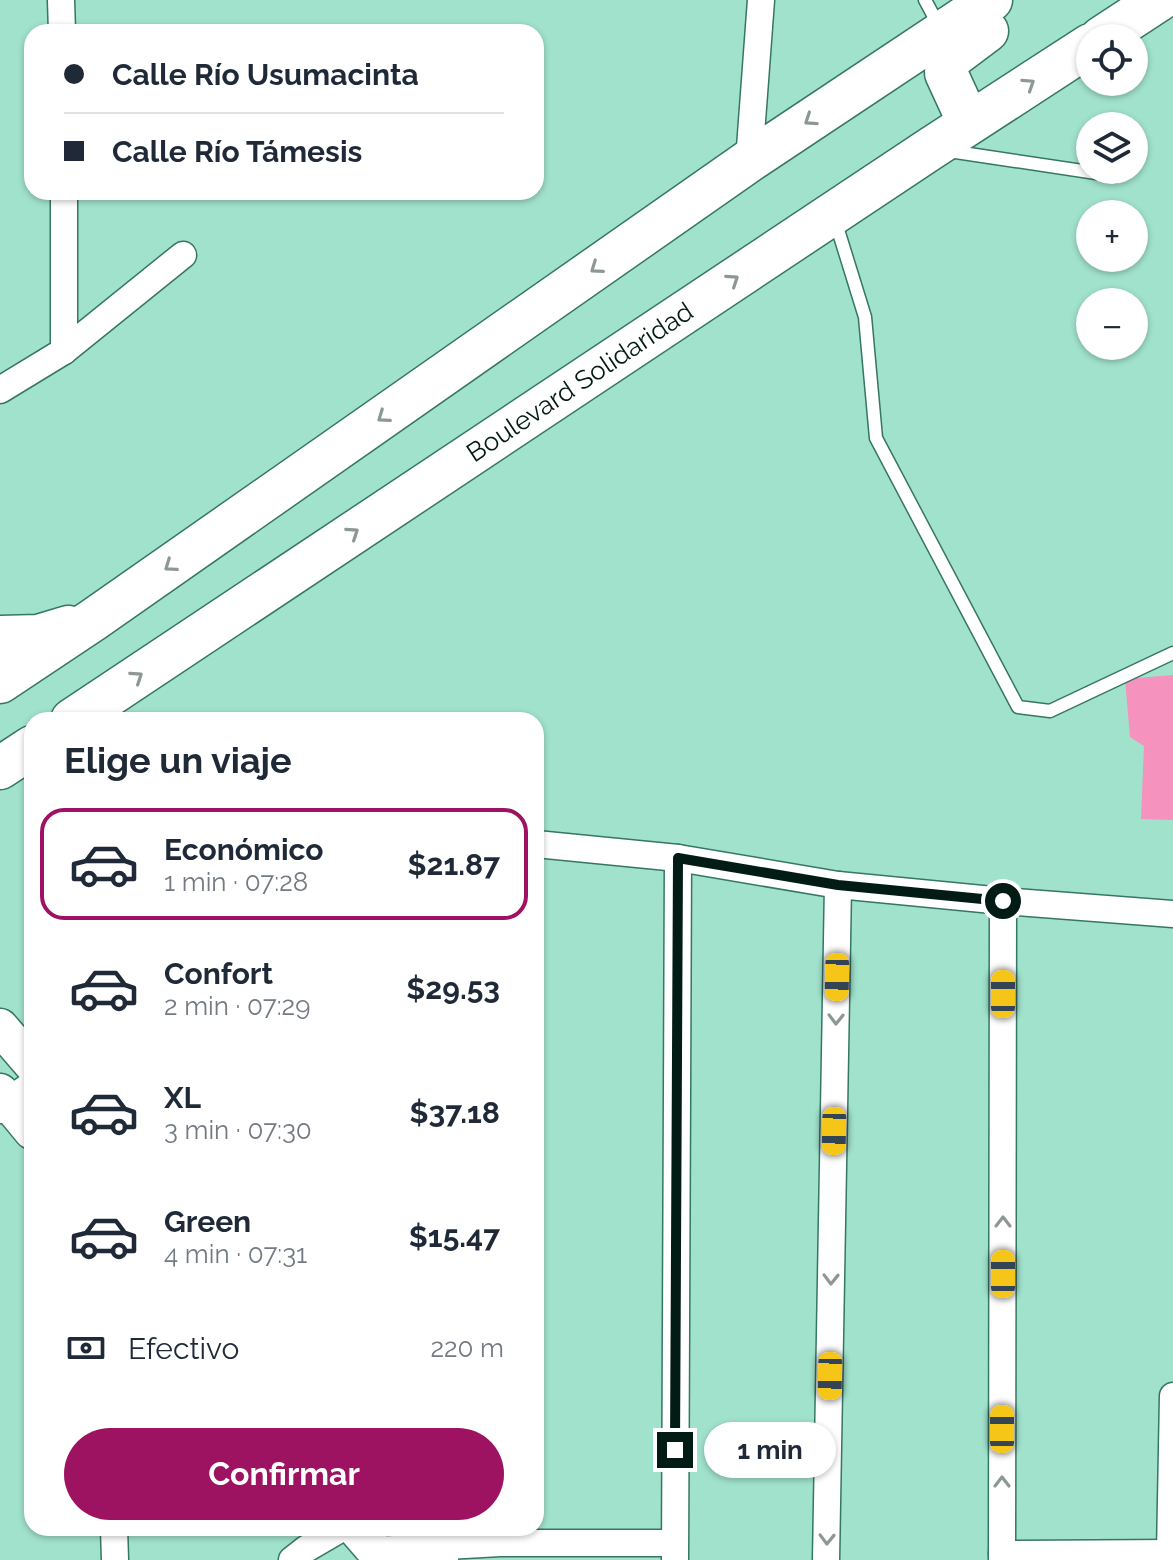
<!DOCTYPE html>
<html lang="es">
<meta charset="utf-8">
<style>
body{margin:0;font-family:Raleway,sans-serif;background:#f6f6f7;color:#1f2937;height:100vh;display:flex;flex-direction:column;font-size:30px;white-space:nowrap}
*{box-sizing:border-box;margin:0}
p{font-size:26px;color:#747a83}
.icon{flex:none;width:44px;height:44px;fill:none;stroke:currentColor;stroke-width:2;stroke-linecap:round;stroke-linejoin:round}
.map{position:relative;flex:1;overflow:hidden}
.side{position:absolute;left:24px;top:712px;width:520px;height:824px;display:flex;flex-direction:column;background:#fff;border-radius:24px;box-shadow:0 2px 6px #0004}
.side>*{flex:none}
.hud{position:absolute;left:24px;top:24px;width:520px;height:176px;border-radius:24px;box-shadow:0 2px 6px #0004;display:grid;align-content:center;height:176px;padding:0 40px;background:#fff}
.buttons{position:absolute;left:1076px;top:24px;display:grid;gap:16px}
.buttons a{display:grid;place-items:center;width:72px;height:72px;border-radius:50%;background:#fff;box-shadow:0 2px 6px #0004;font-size:40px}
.end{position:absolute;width:36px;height:36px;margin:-18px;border:10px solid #021b15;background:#fff;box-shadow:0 0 0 4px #fff}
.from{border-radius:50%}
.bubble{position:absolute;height:56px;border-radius:28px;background:#fff;box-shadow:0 2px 6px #0004;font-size:26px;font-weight:700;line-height:56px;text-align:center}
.car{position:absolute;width:24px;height:48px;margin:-24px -12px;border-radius:10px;box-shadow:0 0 6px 2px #0007;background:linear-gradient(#f5c518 24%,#345 0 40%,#f5c518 0 76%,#345 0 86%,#f5c518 0)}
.hud b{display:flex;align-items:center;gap:28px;height:76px;font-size:30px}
.hud b+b{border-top:2px solid #e0e1e3}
.hud i{width:20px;height:20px;background:#1f2937}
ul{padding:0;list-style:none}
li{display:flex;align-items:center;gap:24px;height:112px;margin:0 16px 12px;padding:0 24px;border:4px solid transparent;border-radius:24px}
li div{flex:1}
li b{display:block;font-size:30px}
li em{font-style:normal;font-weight:700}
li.current{border-color:#9d1261}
li>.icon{width:72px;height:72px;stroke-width:1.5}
h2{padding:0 40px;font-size:36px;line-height:96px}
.pay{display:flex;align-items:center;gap:20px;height:88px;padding:0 40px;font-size:30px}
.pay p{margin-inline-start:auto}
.action{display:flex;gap:16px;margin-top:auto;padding:16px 40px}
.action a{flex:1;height:92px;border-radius:48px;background:#9d1261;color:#fff;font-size:32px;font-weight:700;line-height:92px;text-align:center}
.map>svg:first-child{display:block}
.green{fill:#f592bd}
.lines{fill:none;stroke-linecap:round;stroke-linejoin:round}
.service-casing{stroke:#367664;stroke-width:15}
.minor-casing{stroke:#367664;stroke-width:29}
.secondary-casing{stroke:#367664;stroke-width:39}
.trunk-casing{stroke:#367664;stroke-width:45}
.service{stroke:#fff;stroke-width:12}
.minor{stroke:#fff;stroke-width:26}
.secondary{stroke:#fff;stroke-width:36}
.trunk{stroke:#fff;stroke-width:42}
.oneway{stroke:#8d9896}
.route{stroke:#021b15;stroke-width:10}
.labels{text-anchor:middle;stroke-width:8;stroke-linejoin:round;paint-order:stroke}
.street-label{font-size:26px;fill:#021b15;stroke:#a1e2cd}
</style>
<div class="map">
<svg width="1173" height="1560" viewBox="0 0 1173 1560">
<rect width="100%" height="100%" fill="#a1e2cd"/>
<polygon class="green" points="1173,675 1173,820 1141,819 1144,746 1130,737 1125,679"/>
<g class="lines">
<defs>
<g id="service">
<polyline points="925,0 939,26"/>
<polyline points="949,151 1116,176"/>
<polyline points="835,220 865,317 876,438 1018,707 1050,711 1173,653"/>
</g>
<g id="minor">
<polyline points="61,0 62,32"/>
<polyline points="749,161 761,0"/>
<polyline points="64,351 64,192"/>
<polyline points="0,390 64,351 183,255"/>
<polyline points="536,844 678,858 838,885 1003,901 1173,914"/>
<polyline points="0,1110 8,1101 32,1084"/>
<polyline points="114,1528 115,1560"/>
<polyline points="376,1550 500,1543 674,1543"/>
<polyline points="1170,1553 1173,1396"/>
<polyline points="1002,1554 1173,1553"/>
<polyline points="292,1560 306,1549 342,1528"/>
<polyline points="675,1560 678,858"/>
<polyline points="826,1560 838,885"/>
<polyline points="1002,1560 1003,901"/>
</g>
<g id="secondary">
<polyline points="0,1027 32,1064"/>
<polyline points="0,1092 32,1131"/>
<polyline points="355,1528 383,1560"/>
<polyline points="415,1528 432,1546 440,1560"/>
</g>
<g id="trunk">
<polyline points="1101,38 1159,0"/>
<polyline points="969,123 946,73 947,61 987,31"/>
<polyline points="0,637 38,636 68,627"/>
<polyline points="0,682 93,620 749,161 991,0"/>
<path id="s1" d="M72 720 930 149 1090 45"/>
<polyline points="0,768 32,747"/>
</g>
</defs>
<use href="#service" class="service-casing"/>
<use href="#minor" class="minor-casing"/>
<use href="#secondary" class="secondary-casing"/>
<use href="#trunk" class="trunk-casing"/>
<use href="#service" class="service"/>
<use href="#minor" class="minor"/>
<use href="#secondary" class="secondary"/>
<use href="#trunk" class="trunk"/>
</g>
<defs><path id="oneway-chevron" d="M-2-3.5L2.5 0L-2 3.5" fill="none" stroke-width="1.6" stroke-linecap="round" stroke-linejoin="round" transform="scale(2)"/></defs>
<g class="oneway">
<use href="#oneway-chevron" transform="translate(1029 84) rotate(-33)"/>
<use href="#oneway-chevron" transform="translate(810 120) rotate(146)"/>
<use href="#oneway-chevron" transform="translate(596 268) rotate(145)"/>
<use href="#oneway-chevron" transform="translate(733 280) rotate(-34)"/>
<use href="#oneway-chevron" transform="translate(383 417) rotate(145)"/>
<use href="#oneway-chevron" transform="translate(353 533) rotate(-34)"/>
<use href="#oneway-chevron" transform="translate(170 566) rotate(145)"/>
<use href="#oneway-chevron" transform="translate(137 677) rotate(-34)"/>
<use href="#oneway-chevron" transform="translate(836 1019) rotate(91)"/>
<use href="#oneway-chevron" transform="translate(1003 1222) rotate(-90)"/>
<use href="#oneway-chevron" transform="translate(831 1279) rotate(91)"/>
<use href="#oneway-chevron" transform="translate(1002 1482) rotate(-90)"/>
<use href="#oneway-chevron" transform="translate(827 1539) rotate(91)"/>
</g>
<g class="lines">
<polyline class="route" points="675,1450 678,858 838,885 1003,901"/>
</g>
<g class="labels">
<g class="street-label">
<text dy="9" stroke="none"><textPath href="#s1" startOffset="610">Boulevard Solidaridad</textPath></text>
</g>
</g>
</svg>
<div class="buttons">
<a><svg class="icon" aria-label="locate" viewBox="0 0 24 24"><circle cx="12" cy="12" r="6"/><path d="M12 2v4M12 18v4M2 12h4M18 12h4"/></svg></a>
<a><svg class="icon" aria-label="layers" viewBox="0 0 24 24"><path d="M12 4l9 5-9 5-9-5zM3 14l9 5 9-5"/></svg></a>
<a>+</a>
<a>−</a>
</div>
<i class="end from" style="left:1003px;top:901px"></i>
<i class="end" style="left:675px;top:1450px"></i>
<div class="bubble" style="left:704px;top:1422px;width:132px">1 min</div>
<i class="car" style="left:837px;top:977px;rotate:181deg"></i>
<i class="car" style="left:1003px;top:994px;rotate:0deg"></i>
<i class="car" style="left:834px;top:1131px;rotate:181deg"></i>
<i class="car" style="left:1003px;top:1274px;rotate:0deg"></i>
<i class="car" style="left:830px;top:1376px;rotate:181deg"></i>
<i class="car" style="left:1002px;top:1429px;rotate:0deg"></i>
<div class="hud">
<b><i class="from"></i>Calle Río Usumacinta</b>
<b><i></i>Calle Río Támesis</b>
</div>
<section class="side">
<h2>Elige un viaje</h2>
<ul>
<li class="current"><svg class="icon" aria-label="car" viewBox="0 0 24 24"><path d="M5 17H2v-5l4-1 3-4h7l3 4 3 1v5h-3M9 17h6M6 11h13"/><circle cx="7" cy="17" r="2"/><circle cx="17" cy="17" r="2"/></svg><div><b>Económico</b><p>1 min · 07:28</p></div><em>$21.87</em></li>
<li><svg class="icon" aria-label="car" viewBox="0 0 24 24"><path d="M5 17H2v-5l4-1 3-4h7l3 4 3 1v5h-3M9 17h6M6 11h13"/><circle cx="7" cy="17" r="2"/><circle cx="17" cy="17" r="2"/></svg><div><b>Confort</b><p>2 min · 07:29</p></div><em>$29.53</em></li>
<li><svg class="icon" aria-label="car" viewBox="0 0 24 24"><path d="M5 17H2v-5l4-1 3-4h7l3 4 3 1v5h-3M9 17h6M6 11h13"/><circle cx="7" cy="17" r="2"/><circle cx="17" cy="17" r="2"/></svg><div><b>XL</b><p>3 min · 07:30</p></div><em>$37.18</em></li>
<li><svg class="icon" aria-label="car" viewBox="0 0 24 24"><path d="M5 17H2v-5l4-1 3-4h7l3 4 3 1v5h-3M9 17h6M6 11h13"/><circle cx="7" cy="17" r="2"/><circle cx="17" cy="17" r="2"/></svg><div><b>Green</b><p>4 min · 07:31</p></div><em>$15.47</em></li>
</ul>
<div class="pay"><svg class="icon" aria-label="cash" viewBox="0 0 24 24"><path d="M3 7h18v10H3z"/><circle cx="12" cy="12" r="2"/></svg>Efectivo<p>220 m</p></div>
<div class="action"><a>Confirmar</a></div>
</section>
</div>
